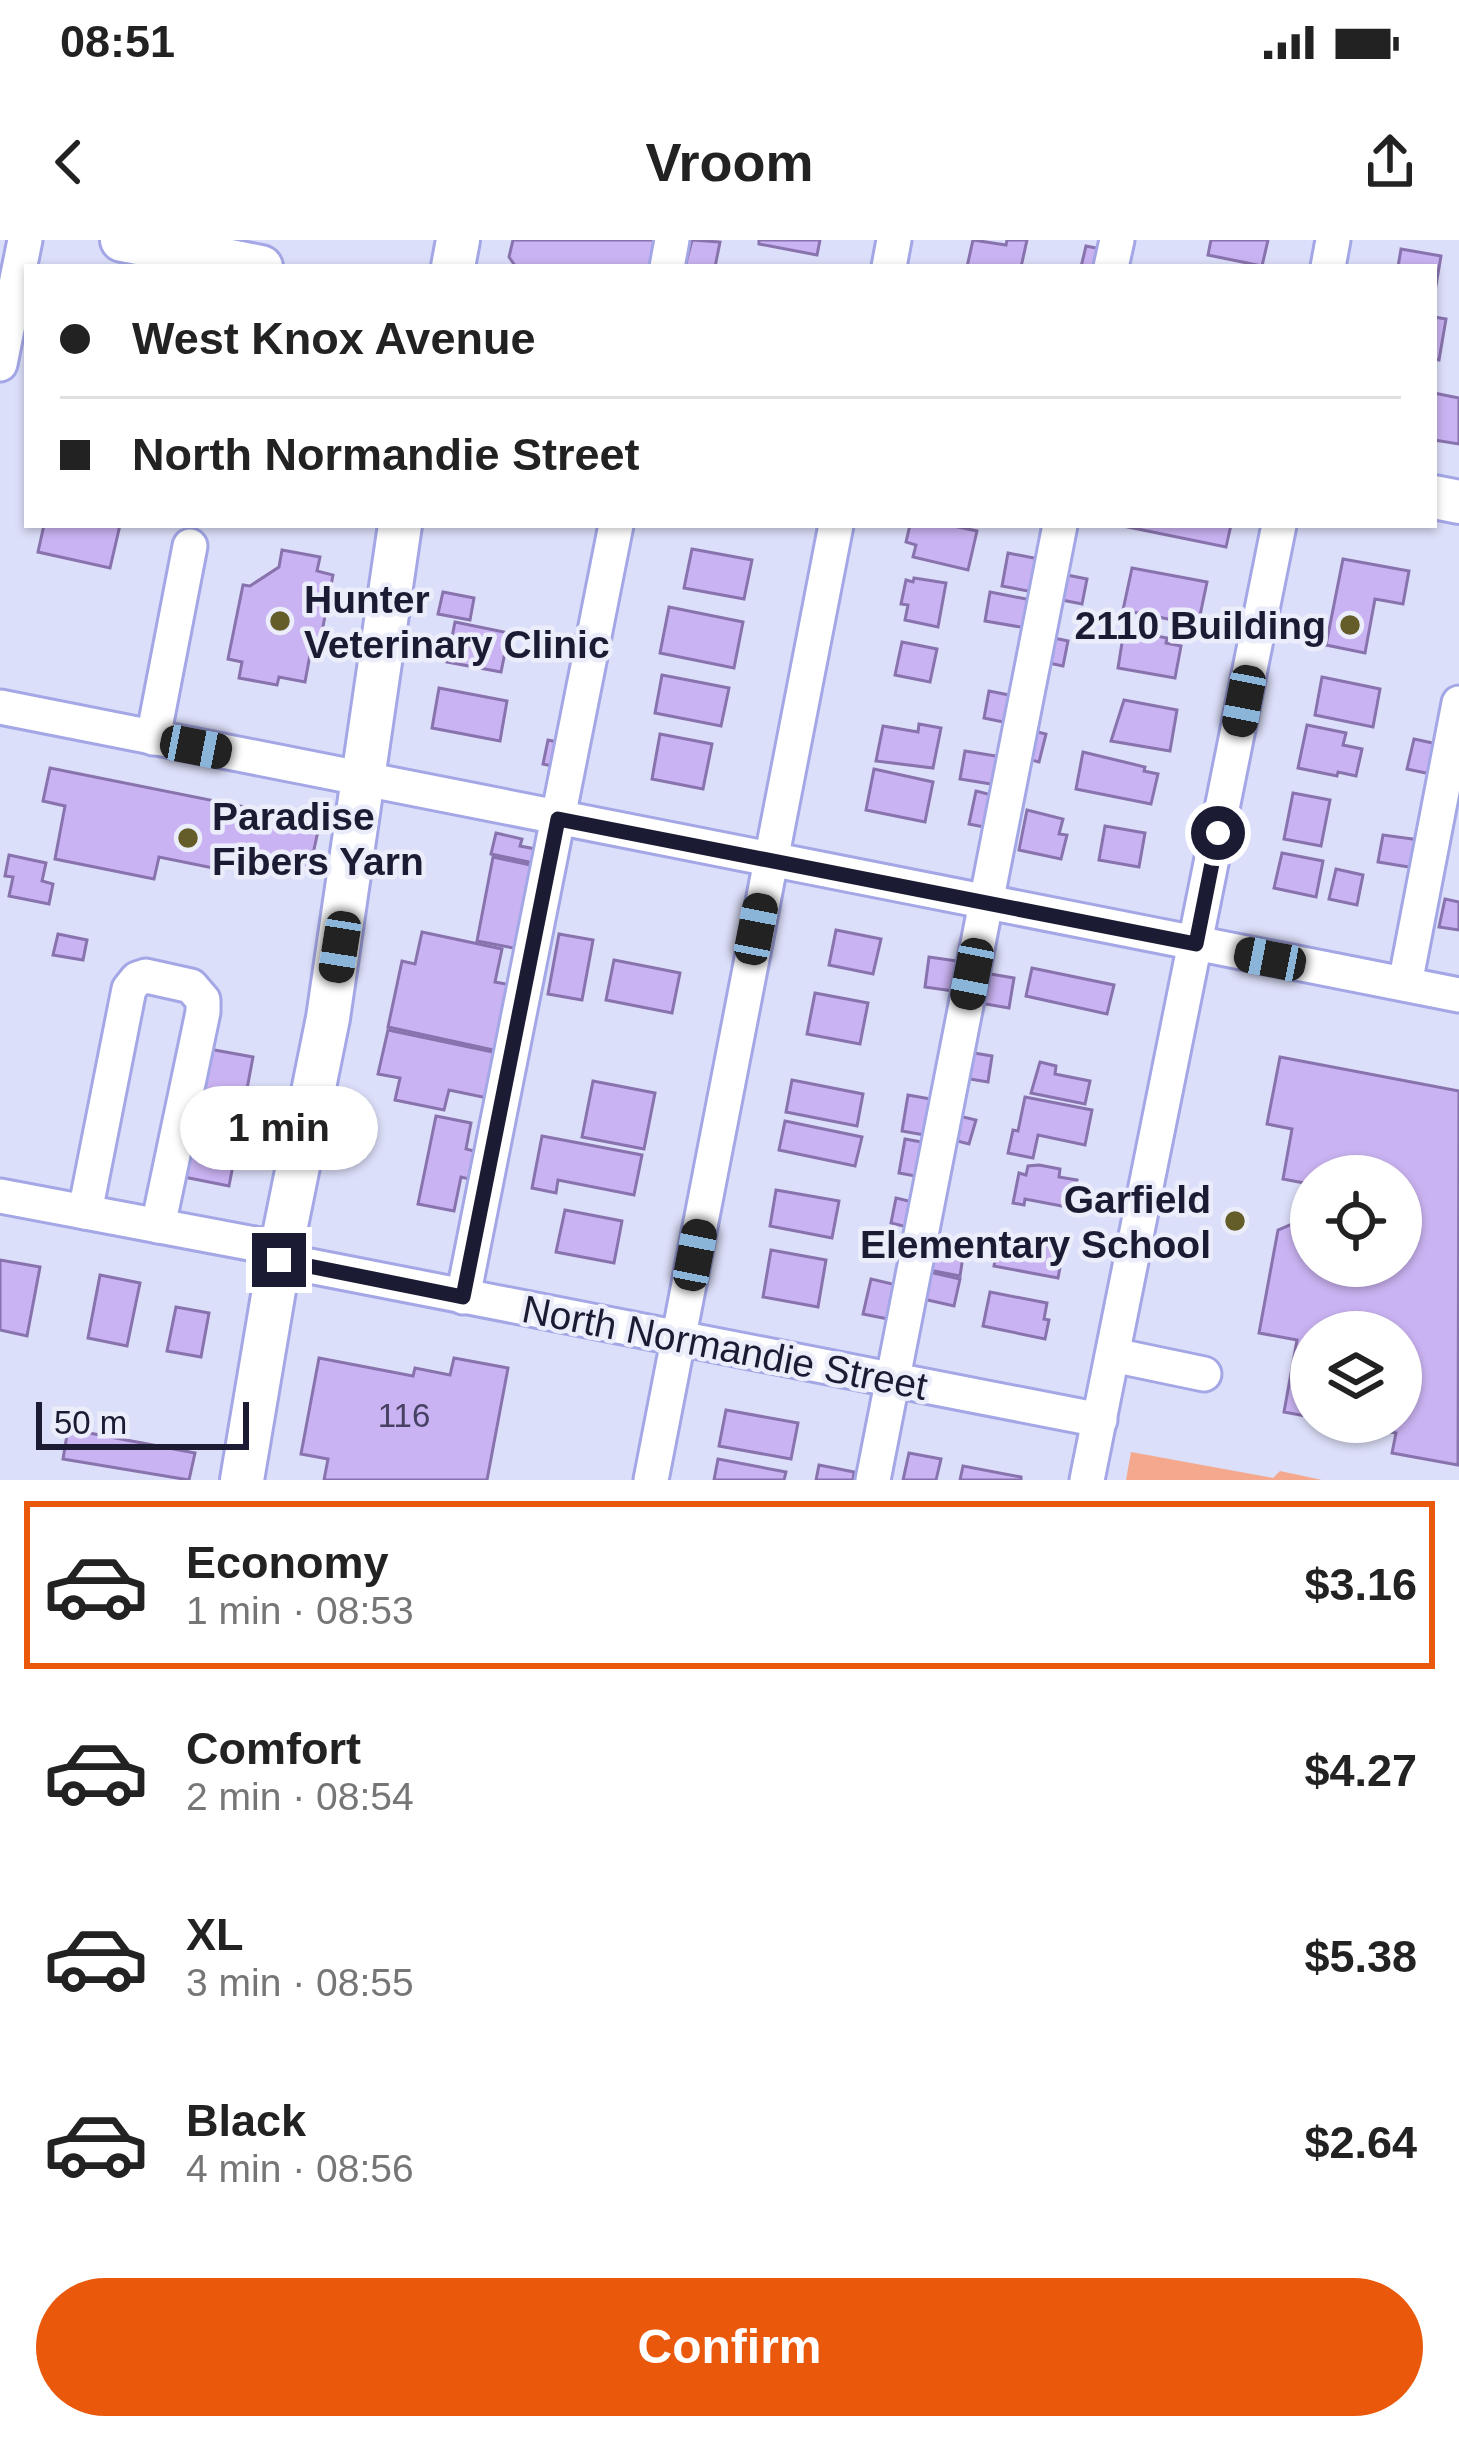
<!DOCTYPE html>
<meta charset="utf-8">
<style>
body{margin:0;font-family:Helvetica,sans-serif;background:#f6f6f6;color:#222;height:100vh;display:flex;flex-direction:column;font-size:45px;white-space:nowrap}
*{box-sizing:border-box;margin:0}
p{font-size:39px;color:#767676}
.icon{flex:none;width:66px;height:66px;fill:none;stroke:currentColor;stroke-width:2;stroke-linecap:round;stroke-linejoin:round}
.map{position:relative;height:1240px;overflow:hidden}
.side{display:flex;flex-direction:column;background:#fff;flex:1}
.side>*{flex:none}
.guide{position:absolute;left:24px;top:24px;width:1413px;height:264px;border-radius:0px;box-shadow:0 3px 9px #0004;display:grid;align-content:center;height:264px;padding:0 36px;background:#fff}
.tools{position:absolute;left:1290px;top:915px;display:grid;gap:24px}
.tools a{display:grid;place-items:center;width:132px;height:132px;border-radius:50%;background:#fff;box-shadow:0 3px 9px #0004;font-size:60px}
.scale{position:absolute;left:36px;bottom:30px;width:213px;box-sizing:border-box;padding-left:12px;border:6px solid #1b1b33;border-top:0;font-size:33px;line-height:42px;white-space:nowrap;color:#1b1b33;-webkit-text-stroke:9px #ebedfa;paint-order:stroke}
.end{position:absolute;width:54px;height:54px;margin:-27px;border:15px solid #1b1b33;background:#fff;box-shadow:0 0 0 6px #fff}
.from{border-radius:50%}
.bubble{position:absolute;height:84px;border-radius:42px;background:#fff;box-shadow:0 3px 9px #0004;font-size:39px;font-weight:700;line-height:84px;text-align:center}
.car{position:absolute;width:36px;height:72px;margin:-36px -18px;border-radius:15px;box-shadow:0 0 9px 3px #0007;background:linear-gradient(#222 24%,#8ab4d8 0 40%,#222 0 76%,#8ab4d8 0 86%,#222 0)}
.guide b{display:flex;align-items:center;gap:42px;height:114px;font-size:45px}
.guide b+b{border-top:3px solid #e0e0e0}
.guide i{width:30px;height:30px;background:#222}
ul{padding:21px 0 0;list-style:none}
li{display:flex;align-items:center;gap:36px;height:168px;margin:0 24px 18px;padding:0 12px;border:6px solid transparent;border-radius:0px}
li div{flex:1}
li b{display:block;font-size:45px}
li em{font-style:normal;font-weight:700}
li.on{border-color:#ea580c}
li>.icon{width:108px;height:108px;stroke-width:1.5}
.button{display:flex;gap:24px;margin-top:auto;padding:24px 36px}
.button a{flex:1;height:138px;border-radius:72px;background:#ea580c;color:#fff;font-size:48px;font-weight:700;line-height:138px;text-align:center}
.status{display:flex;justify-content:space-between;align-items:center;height:84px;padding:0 60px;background:#fff;direction:ltr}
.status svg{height:33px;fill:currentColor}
header{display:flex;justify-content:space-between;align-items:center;height:156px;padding:0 36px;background:#fff;font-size:54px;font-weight:700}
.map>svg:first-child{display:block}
.green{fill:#f4a98e}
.building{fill:#cab3f2;stroke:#8973ae;stroke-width:3;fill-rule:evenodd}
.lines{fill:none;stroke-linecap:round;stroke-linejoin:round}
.minor-casing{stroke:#a3a7e6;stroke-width:39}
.major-casing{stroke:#a3a7e6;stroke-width:48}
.minor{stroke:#fff;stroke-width:33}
.major{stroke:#fff;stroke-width:42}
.route{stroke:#1b1b33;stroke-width:15}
.poi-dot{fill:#645d29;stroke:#ebedfa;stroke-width:4.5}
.labels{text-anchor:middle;stroke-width:9;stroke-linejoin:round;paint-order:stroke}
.number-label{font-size:33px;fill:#474163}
.poi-label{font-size:39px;font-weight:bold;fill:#1b1b33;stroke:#ebedfa;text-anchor:start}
.street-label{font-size:39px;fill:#1b1b33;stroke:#ebedfa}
</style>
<div class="status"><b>08:51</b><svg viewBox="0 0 49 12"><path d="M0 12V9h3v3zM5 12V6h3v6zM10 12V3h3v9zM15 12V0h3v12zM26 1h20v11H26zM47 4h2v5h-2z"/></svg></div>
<header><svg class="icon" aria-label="back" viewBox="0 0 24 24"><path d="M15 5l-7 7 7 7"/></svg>Vroom<svg class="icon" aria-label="share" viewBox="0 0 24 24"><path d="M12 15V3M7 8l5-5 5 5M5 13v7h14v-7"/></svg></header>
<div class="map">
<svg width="1459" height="1240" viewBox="0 0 1459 1240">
<rect width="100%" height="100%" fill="#dcdff9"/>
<polygon class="green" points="1131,1212 1273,1238 1280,1231 1322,1240 1126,1240"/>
<g class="building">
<polygon points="513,0 670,0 665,27 516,27 509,17"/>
<polygon points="692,0 720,2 715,27 685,27"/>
<polygon points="759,0 820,0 817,15 759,4"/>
<polygon points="973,0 1006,5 1007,0 1027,0 1021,27 967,27"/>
<polygon points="1211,0 1268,0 1262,26 1208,15"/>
<polygon points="1086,6 1106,10 1103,27 1081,27"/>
<polygon points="1401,9 1441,16 1434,57 1434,27 1398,27"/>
<polygon points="1434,77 1446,79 1439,120 1434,119"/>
<polygon points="1434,153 1459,158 1459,204 1434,200"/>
<polygon points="44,285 120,285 110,328 38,312"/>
<polygon points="910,285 949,285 977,291 968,330 913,317 916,305 906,302"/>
<polygon points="1118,285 1231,285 1226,307"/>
<polygon points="692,309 752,320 744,359 684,348"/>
<polygon points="282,310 320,317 317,331 333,335 317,417 310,415 305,442 279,437 277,445 239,438 242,422 228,419 243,345 250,346 279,327"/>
<polygon points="1008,313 1039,319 1033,352 1002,346"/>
<polygon points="1343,319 1409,331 1403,364 1375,359 1365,413 1326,405"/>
<polygon points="1132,328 1207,342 1198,385 1123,370"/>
<polygon points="1062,334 1087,339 1082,364 1057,359"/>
<polygon points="914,338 946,343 938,387 905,380 908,365 901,364 906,340 913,342"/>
<polygon points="443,352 474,358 470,380 438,374"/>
<polygon points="990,352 1031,360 1026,388 985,381"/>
<polygon points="669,367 743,382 734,428 660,413"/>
<polygon points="455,382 509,393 501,432 447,422"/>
<polygon points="1124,390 1167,398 1166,403 1181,406 1175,438 1118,428"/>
<polygon points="1049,397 1068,401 1063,426 1044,422"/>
<polygon points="902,402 937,409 930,442 895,435"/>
<polygon points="662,435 729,448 721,486 655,473"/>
<polygon points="1322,437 1380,449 1373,487 1315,475"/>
<polygon points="439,448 507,461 500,501 432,488"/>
<polygon points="989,451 1014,456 1008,483 984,478"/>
<polygon points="1124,460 1177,470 1170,511 1111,501"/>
<polygon points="919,484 941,488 933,528 876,521 883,486 918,492"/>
<polygon points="1307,485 1346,493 1343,505 1362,509 1356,536 1338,532 1337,536 1298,528"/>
<polygon points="1030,490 1046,494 1039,522 1023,518"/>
<polygon points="660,494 712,504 703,549 652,539"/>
<polygon points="1414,499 1442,505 1435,535 1407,529"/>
<polygon points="548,500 571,505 566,529 543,524"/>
<polygon points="965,511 1002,517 997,545 960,539"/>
<polygon points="1083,512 1145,527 1144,531 1158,534 1151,564 1076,549"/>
<polygon points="50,528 320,582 309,632 221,614 218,629 159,617 154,639 55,619 65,566 43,561"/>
<polygon points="874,529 933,542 925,582 866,570"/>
<polygon points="976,551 996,556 989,588 969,584"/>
<polygon points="1293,553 1330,560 1321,606 1284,599"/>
<polygon points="1027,570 1063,579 1059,594 1067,595 1061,619 1019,610"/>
<polygon points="1105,586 1145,593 1139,627 1099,620"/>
<polygon points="496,593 522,599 520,606 541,610 538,624 491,614"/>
<polygon points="1383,595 1420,600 1415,628 1378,622"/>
<polygon points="1282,613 1323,621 1316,657 1274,648"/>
<polygon points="9,615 46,623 42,641 53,644 49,664 9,656 13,637 5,636"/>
<polygon points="493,617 540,627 524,710 477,701"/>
<polygon points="1336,629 1363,635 1357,665 1329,659"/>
<polygon points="1445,659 1459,662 1459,690 1439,687"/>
<polygon points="836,690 881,699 873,734 829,725"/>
<polygon points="422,692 502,709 495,742 522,747 507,813 388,787 402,721 415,724"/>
<polygon points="58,694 87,700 83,720 53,715"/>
<polygon points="559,694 593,700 582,760 548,754"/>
<polygon points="929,717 957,721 953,751 925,747"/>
<polygon points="614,720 680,733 672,773 606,760"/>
<polygon points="1032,728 1114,745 1107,774 1026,756"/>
<polygon points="985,733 1014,738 1009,768 980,763"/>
<polygon points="815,753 868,763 860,804 807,794"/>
<polygon points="388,790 507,815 497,860 449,850 444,870 395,860 400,838 378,834"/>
<polygon points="209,809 253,817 247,849 260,851 254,880 242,878 229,946 184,937"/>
<polygon points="968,812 992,816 988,842 964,838"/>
<path d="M1280 817 1459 851 1458 1225 1392 1213 1396 1193 1336 1182H1401V1092H1311V1177L1284 1172 1297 1100 1259 1093 1278 990 1297 982 1304 943 1283 939 1292 889 1267 884ZM1311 936H1401V1026H1311Z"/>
<polygon points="1040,822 1056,826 1055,834 1090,841 1085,864 1031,853"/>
<polygon points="792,840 863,854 857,886 786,872"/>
<polygon points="593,841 655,853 644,909 582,897"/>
<polygon points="908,855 936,860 930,896 902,891"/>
<polygon points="1025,857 1092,870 1085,905 1038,895 1033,918 1008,913 1013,890 1018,891"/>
<polygon points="955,875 976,880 969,904 949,899"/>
<polygon points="436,876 471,883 466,909 478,912 473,940 461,937 454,971 418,964"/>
<polygon points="785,881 862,897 855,926 779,910"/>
<polygon points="542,896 642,915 634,955 558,940 556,953 532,948"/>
<polygon points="905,899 927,903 921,937 899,933"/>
<polygon points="1039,925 1060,929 1059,937 1077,940 1072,968 1025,959 1024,965 1013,963 1019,933 1026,935 1028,926"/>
<polygon points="776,950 839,961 832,998 770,986"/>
<polygon points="896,958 917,963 911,988 891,983"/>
<polygon points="565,970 622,981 614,1023 556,1012"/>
<polygon points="1000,995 1064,1007 1058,1038 994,1026"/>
<polygon points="928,1003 964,1010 960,1036 924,1029"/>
<polygon points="771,1010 826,1020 818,1067 763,1057"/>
<polygon points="0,1020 40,1027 27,1096 0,1090"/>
<polygon points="925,1031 960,1039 954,1066 919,1058"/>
<polygon points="100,1035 140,1043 127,1106 88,1098"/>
<polygon points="871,1039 901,1046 893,1080 863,1074"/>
<polygon points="990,1052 1047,1063 1044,1079 1049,1080 1045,1099 983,1086"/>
<polygon points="176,1067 209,1073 201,1117 167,1111"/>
<polygon points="319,1118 413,1136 415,1128 450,1135 454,1118 508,1128 487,1240 324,1240 328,1219 301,1214"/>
<polygon points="726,1170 798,1183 791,1219 719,1206"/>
<polygon points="68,1189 195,1213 189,1240 63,1219"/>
<polygon points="909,1213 941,1219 936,1240 903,1240"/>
<polygon points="718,1219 786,1232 784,1240 714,1240"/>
<polygon points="819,1225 854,1232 853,1240 816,1240"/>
<polygon points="963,1226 1021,1237 1021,1240 960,1240"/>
</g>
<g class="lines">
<defs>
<g id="minor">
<polyline points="667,27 672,0"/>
<polyline points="889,27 894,0"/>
<polyline points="1111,27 1117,0"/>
<polyline points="1328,27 1333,0"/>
<polyline points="0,124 25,0"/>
<polyline points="0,467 1459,755"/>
<polyline points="153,498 190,306"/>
<polyline points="1405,744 1459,463"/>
<polyline points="0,956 281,1009"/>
<polyline points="85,972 129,749 137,739 146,736 191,746 203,760 203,772 158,986"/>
<polyline points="279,1020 1100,1180"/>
<polyline points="463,1057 616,285"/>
<polyline points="1113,1115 1204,1134"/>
<polyline points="651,1240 836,285"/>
<polyline points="873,1240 1060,285"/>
<polyline points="1087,1240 1279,285"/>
</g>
<g id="major">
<polyline points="122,0 261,27"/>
<polyline points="453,27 458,0"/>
<polyline points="1434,257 1459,262"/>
<polyline points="242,1240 279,1020 328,778 400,285"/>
</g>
</defs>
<use href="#minor" class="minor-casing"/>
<use href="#major" class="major-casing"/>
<use href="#minor" class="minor"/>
<use href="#major" class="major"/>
</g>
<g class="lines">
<polyline class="route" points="279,1020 463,1057 558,579 1196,704 1218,593"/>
</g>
<g class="poi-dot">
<circle cx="280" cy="381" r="12"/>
<circle cx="1350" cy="385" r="12"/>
<circle cx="188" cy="598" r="12"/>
<circle cx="1235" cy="981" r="12"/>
</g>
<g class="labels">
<g class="number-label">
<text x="404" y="1187">116</text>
</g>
<g class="poi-label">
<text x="304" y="373">Hunter<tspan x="304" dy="45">Veterinary Clinic</tspan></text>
<text x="1326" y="399" text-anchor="end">2110 Building</text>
<text x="212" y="590">Paradise<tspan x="212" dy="45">Fibers Yarn</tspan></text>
<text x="1211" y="973" text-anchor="end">Garfield<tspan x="1211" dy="45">Elementary School</tspan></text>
</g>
<g class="street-label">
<text transform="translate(725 1107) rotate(11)" y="14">North Normandie Street</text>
</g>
</g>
</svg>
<div class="tools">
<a><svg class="icon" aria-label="locate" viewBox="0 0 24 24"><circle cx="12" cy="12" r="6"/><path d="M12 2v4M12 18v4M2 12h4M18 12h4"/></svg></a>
<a><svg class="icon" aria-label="layers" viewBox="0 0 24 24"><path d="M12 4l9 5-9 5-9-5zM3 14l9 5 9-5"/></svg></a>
</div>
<div class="scale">50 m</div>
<i class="end from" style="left:1218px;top:593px"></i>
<i class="end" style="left:279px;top:1020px"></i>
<div class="bubble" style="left:180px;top:846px;width:198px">1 min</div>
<i class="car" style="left:1244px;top:461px;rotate:191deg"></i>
<i class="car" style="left:196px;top:507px;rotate:101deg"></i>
<i class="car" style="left:756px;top:689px;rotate:11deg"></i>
<i class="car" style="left:340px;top:707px;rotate:189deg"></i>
<i class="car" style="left:1270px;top:719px;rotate:281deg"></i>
<i class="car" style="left:972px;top:734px;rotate:191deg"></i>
<i class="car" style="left:695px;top:1015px;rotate:11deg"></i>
<div class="guide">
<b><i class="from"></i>West Knox Avenue</b>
<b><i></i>North Normandie Street</b>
</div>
</div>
<section class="side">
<ul>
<li class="on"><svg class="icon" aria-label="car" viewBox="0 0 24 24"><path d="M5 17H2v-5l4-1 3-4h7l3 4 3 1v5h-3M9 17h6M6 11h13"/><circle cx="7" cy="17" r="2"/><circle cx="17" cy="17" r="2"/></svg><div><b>Economy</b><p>1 min · 08:53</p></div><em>$3.16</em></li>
<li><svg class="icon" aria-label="car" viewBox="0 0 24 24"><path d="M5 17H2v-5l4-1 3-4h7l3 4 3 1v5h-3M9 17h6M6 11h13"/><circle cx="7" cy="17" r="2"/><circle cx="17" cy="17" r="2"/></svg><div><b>Comfort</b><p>2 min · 08:54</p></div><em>$4.27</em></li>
<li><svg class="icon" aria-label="car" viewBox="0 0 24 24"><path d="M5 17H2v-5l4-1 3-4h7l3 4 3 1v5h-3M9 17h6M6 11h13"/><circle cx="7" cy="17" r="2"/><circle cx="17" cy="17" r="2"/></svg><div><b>XL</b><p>3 min · 08:55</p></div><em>$5.38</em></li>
<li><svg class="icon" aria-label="car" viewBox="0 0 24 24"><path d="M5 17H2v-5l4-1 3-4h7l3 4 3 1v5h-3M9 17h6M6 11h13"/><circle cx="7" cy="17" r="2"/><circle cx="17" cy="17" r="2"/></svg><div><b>Black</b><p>4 min · 08:56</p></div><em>$2.64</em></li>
</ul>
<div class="button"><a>Confirm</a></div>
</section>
